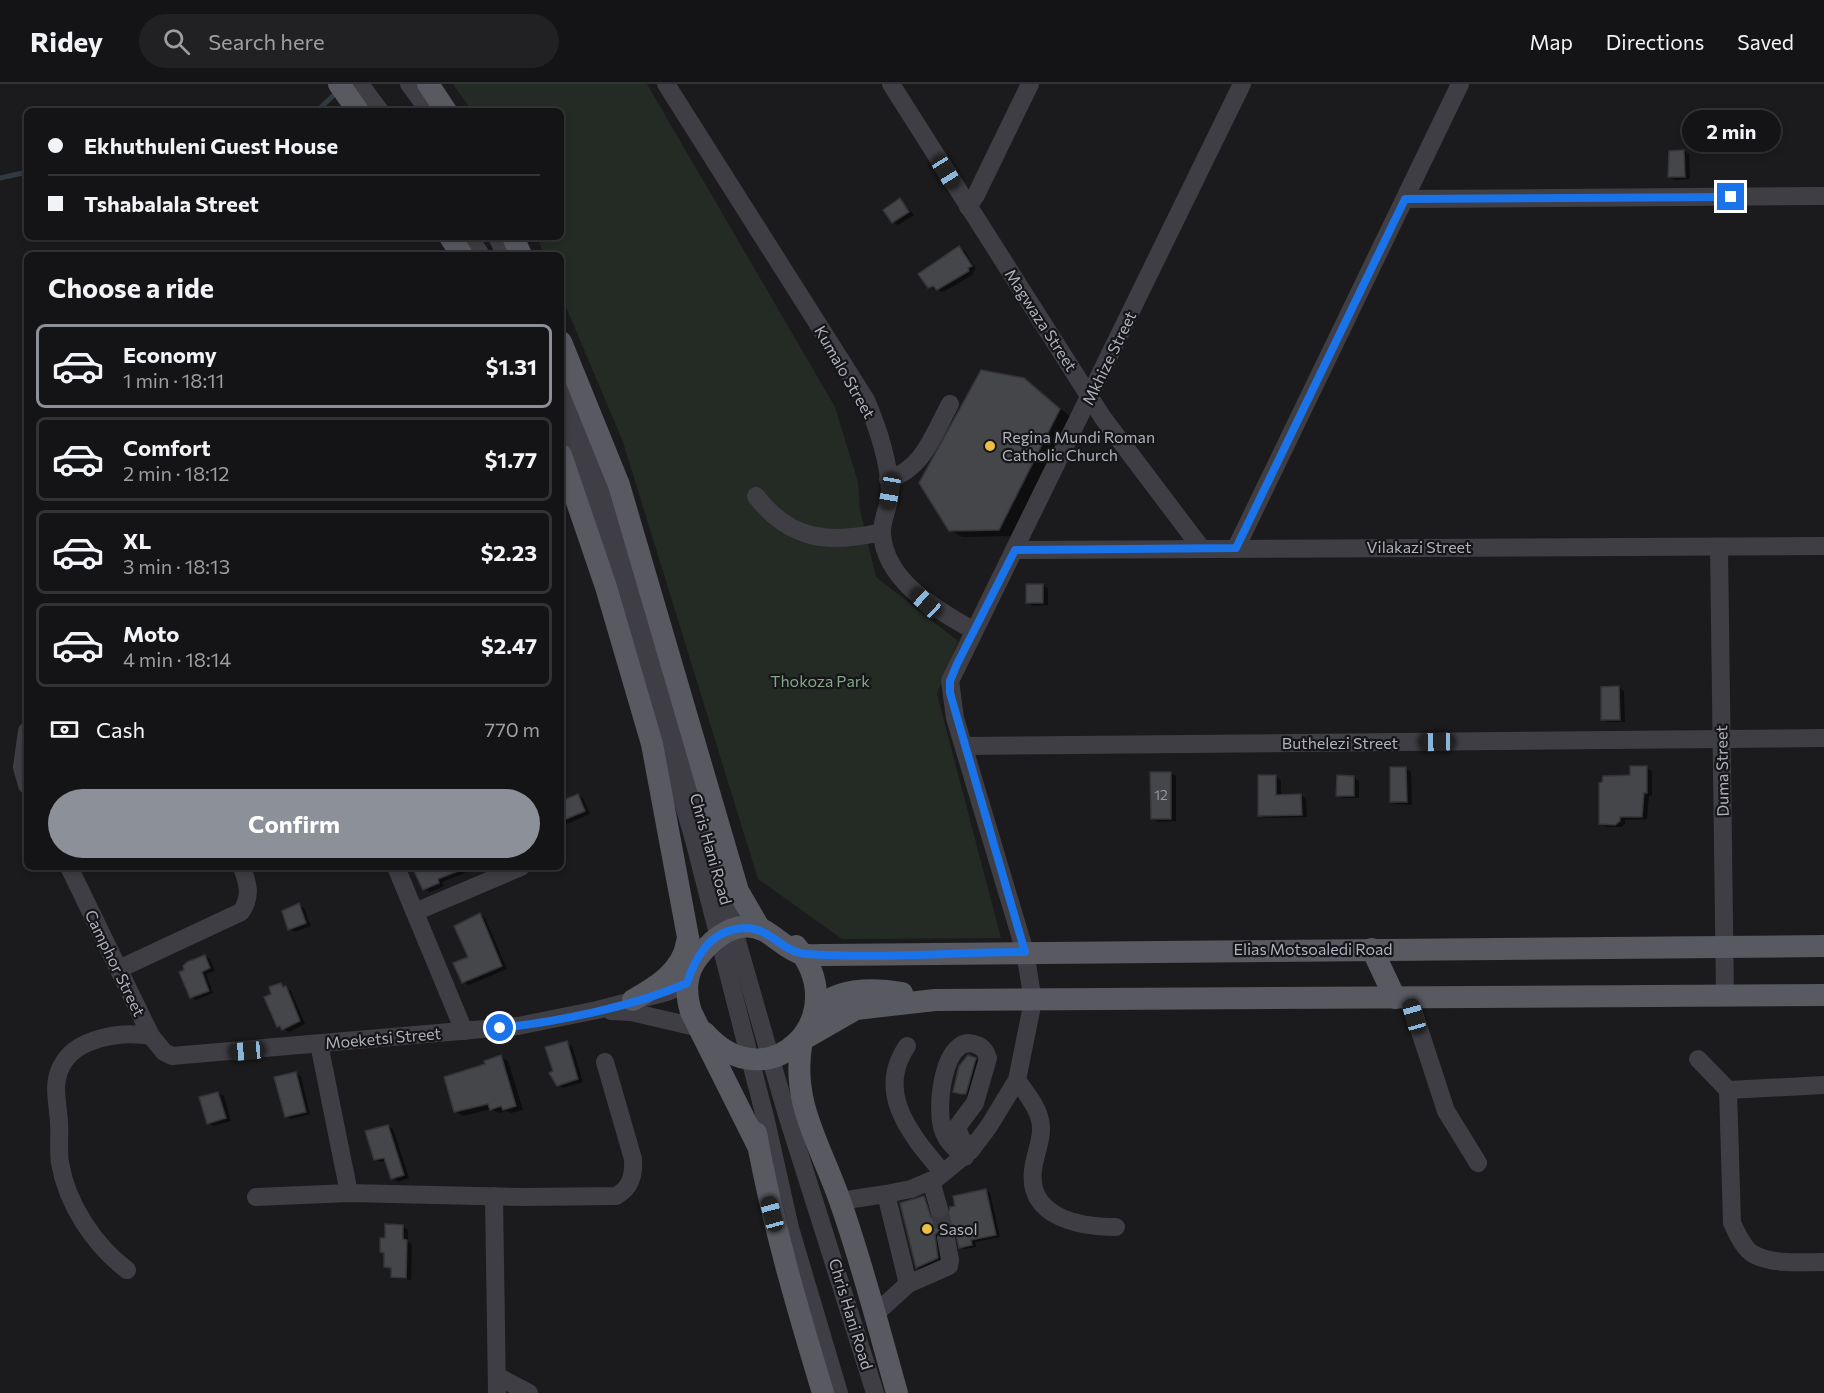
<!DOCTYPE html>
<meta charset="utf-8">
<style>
body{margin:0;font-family:Commissioner,sans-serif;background:#212123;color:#f1f3f6;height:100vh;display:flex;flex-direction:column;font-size:22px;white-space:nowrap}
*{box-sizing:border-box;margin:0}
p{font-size:20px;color:#9d9ea1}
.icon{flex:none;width:33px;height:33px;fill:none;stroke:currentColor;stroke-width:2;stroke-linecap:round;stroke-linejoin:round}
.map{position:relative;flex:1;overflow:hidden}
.details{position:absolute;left:24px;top:168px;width:540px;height:618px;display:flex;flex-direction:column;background:#141416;border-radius:9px;box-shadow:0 3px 9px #0003,0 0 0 2px #333335}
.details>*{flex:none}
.top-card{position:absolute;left:24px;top:24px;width:540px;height:132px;border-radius:9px;box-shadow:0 3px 9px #0003,0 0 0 2px #333335;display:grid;align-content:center;height:132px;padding:0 24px;background:#141416}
.end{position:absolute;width:27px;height:27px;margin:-14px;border:8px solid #1a73e8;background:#fff;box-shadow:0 0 0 3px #fff}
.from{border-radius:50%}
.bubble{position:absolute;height:42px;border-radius:21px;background:#141416;box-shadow:0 3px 9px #0003,0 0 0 2px #333335;font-size:20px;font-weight:700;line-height:42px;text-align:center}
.car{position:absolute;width:18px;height:36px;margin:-18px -9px;border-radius:8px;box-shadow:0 0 4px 2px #0007;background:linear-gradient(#222 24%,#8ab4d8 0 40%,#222 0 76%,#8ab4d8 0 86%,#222 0)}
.top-card b{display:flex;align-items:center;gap:21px;height:57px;font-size:22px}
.top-card b+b{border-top:2px solid #333335}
.top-card i{width:15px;height:15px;background:#f1f3f6}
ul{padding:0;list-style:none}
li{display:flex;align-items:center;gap:18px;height:84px;margin:0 12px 9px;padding:0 12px;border:3px solid #333335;border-radius:9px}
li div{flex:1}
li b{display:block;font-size:22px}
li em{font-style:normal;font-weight:700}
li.on{border-color:#8c9099}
li>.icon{width:54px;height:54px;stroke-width:1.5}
h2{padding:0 24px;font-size:27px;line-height:72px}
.pay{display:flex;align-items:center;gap:15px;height:66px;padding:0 24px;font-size:22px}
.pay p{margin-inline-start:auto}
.cta{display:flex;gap:12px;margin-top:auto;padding:12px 24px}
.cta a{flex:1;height:69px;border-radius:36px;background:#8c9099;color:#fff;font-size:24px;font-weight:700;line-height:69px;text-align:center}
header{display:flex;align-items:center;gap:36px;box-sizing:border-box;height:84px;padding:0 30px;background:#141416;border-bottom:2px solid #333335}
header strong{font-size:28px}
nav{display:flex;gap:33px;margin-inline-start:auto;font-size:21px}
.search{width:420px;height:54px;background:#212123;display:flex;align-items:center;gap:15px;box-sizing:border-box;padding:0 21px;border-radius:33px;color:#9d9ea1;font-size:22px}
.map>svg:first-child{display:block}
.green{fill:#232b24}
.shadow{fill:#0007}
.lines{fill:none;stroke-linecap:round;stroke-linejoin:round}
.stream{stroke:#313941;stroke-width:5}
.building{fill:#45464a;stroke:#353539;stroke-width:1.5}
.minor-tunnel{stroke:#38393d;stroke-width:18;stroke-dasharray:18 9;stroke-linecap:butt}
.minor{stroke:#3e3e44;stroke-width:18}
.major{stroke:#585961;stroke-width:22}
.route{stroke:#1a73e8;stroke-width:8}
.poi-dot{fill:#ecbf44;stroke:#161618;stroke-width:2}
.labels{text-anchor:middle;stroke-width:4.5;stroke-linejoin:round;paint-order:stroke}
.number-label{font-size:14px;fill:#9496a0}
.street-label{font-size:16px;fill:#aeb1bc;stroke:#161618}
.poi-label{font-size:16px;fill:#aeb1bc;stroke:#161618;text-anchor:start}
.park-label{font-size:16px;fill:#86a68a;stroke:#161618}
</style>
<header>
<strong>Ridey</strong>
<div class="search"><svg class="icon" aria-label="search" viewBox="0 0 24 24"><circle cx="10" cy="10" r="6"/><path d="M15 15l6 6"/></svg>Search here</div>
<nav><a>Map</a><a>Directions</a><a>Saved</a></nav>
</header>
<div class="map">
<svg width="1824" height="1309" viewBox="0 0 1824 1309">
<rect width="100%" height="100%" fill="#1b1b1d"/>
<polygon class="green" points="453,0 647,0 835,323 858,398 860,426 876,493 958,557 937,610 1001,854 842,855 758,795 623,358 561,211 561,171 544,171 537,153 561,153 561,27 472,27"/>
<g class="shadow">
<polygon points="1684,67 1689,70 1690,95 1675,96 1670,93"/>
<polygon points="900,116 914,131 898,141 893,138"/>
<polygon points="959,164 965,167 976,185 972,188 974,190 943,208 929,203"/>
<polygon points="1024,296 1071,333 1011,452 962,453 950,446"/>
<polygon points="1042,501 1048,504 1048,521 1033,522 1028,518"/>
<polygon points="1619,603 1624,607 1625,638 1608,638 1602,635"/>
<polygon points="1646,684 1652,687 1652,711 1649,712 1647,735 1625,736 1625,740 1621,743 1606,743 1601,739 1632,693"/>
<polygon points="1406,685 1411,688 1412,721 1396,720 1391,717"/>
<polygon points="1171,689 1176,692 1176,737 1158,738 1152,734"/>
<polygon points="1275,693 1281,696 1281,712 1301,711 1306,715 1307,733 1265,734 1259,731"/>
<polygon points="1338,693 1354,693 1359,697 1359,714 1343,714 1338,711"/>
<polygon points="578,711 583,714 590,730 562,742 561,716 562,718"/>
<polygon points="424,783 463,783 465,789 442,798 444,802 430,808 424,805"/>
<polygon points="299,821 304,824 311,842 295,848 290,845"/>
<polygon points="480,830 485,834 507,885 469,901 463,898"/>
<polygon points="205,872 210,875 215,887 206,890 213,909 196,916 191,913 186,887"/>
<polygon points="280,900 291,907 305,940 289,948 278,942 273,910"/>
<polygon points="567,959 572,962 583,998 563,1004 558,1001 555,988"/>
<polygon points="501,973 508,977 523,1026 511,1029 506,1027 499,1029 491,1025 463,1032 455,1027 487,981"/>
<polygon points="974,974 979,977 971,1012 960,1010 954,1007"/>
<polygon points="295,989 301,993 310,1030 291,1035 286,1032"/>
<polygon points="218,1009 224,1012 231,1037 214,1042 208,1039"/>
<polygon points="388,1042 393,1045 409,1094 398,1098 393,1094 386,1077 381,1078 375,1075"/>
<polygon points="986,1106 990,1109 1000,1153 975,1158 976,1163 965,1165 960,1163 957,1147 949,1145 939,1153 942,1177 921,1186 917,1183 923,1114 928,1116 933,1133 938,1137 948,1134"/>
<polygon points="403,1142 408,1146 408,1158 412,1160 411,1196 392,1193 393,1185 385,1182 386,1170 381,1168 386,1155"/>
</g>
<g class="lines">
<g class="stream">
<polyline points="317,27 337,8"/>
<polyline points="0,94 27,88"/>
</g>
</g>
<g class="building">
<polygon points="1684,66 1685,93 1668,93 1669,67"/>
<polygon points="900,114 909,128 892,139 883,126"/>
<polygon points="959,162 972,182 968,184 969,187 937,206 933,202 928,204 918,190"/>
<polygon points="981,286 1024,294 1060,325 999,446 949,447 919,399"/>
<rect x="1026" y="500" width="17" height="19"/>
<polygon points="1619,602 1620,636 1601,636 1601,603"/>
<polygon points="1630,682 1647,682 1647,709 1644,709 1642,733 1620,733 1620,737 1615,741 1599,740 1599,699 1602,698 1603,692 1630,691"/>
<polygon points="1390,683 1406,683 1407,718 1390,718"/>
<polygon points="1150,688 1171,688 1171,735 1151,735"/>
<polygon points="1258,691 1276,691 1276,711 1301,710 1302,731 1258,732"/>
<polygon points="1337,691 1354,692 1354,712 1336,712"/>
<polygon points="578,710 585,727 561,737 561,717"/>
<polygon points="412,783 465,783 466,784 438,795 439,799 423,806"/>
<polygon points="299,819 306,839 288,846 282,827"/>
<polygon points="480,829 502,882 462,899 453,879 468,873 454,842"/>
<polygon points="205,871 210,884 202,888 209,907 190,914 179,888 184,886 183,882 187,878"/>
<polygon points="281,899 283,903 286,902 300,937 282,946 280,942 277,943 264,913 271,910 269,903"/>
<polygon points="567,957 578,995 557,1002 549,989 553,987 545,963"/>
<polygon points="501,971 516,1022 503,1026 501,1022 490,1026 488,1020 454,1028 444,993 485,980 484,977"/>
<polygon points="968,971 976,974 966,1010 961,1010 953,1008 959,982"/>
<polygon points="296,988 306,1028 285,1033 274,993"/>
<polygon points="218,1008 226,1034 207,1040 199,1013"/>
<polygon points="388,1041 404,1091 391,1095 384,1074 374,1076 365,1047"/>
<polygon points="986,1105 996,1151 971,1156 972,1161 959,1164 955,1147 943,1143 935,1151 938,1174 916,1184 900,1119 924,1112 931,1133 942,1136 947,1132 950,1123 955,1122 953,1112"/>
<polygon points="385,1140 403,1141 403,1155 407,1156 406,1194 391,1193 391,1184 384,1183 384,1169 380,1168 380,1154 385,1154"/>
</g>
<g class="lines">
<polyline class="minor-tunnel" points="939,1125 946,1154"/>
<g class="minor">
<polyline points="360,0 380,27"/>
<polyline points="409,0 429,27"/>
<path d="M666 0 866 316C878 344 888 374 890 405 891 420 881 435 882 450 886 499 937 525 974 547"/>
<polyline points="891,0 1103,334 1202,465"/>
<polyline points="1405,115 1824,112"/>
<polyline points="968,123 976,111 1030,0"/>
<polyline points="469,153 481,171"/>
<polyline points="497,153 506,171"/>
<polyline points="561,293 618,444 787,1031 875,1309"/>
<polyline points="561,327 614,480 694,756 766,1037 790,1144 839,1309"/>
<path d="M888 395C923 386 934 349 950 320"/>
<path d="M756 412C790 457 830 460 882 448"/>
<polyline points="1719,463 1725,912"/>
<polyline points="1236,464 1460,0"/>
<polyline points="1015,466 1824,462"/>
<polyline points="27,647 22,683 27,701"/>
<polyline points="964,662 1824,654"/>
<polyline points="69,783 151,952 164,968 172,972 518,942 597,926 667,908 687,899"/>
<polyline points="396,783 464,947"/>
<polyline points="415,828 521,783"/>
<path d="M119 885 241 828C252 812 248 800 242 783"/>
<polyline points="1409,914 1446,1027 1478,1079"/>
<polyline points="611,927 631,928 700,944"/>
<polyline points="319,960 349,1109"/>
<path d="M907 962C874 1010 913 1053 943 1089"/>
<polyline points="1698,975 1728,1006 1824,1001"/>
<path d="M1017 996C1025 1008 1037 1021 1040 1036 1044 1052 1035 1069 1033 1086 1027 1134 1081 1143 1116 1143"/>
<path d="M1728 1006 1732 1139C1737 1149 1743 1164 1753 1170 1772 1181 1803 1178 1824 1178"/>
<path d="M965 1073C957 1066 948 1059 944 1049 934 1028 943 946 977 961 984 964 986 968 988 974L975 1019 957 1043 961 1054 971 1066"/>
<polyline points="931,1097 939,1125"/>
<polyline points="886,1110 911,1105 937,1094 971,1066 989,1042 1017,996 1033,917 1025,868 955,634 950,597 1242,0"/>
<polyline points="494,1112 497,1309"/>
<path d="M256 1113 349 1109 524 1113 616 1112C631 1104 634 1091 633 1075L605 978"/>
<polyline points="840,1117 886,1110 908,1200 874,1231"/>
<path d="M127 1186C94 1161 67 1120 60 1079 58 1065 60 1051 59 1038 58 1020 52 1000 61 983 75 953 122 947 151 952"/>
<polyline points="908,1200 949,1182 950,1176 946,1154"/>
<polyline points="497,1292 529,1309"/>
</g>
<g class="major">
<polyline points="339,0 358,27"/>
<polyline points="428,0 446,27"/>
<polyline points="450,153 462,171"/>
<polyline points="513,153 521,171"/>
<polyline points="561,258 619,401 738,807 760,845"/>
<polyline points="561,371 606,503 652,660 693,880"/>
<polyline points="1372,865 1395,914"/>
<path d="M633 916C656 903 683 887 687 858"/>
<path d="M814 929C833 903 873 904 902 909"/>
<path d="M705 949C768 1020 856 933 796 862"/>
<path d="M756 1049C772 1138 797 1223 823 1309"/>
<path d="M758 1062 691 928C685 908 685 889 699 872 713 854 738 834 763 846 776 853 788 866 802 870 809 872 819 871 826 871L1824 862"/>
<path d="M897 1309C879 1245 862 1179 840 1117 820 1059 790 1019 802 956L856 925 935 916 1824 911"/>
</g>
</g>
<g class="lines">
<path class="route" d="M500 944C557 938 635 922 687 899 694 877 707 852 732 846 769 836 777 868 807 870 879 875 953 868 1025 868L950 609V597L957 580 1015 466 1236 464 1405 115 1731 113"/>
</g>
<g class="poi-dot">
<circle cx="990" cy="362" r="6"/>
<circle cx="927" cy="1145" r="6"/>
</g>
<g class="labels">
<g class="number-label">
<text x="1161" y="716">12</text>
</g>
<g class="street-label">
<text transform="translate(1041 236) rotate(57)" y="6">Magwaza Street</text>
<text transform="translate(1109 274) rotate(-64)" y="6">Mkhize Street</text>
<text transform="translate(845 288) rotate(60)" y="6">Kumalo Street</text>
<text x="1419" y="469">Vilakazi Street</text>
<text x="1340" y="665">Buthelezi Street</text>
<text transform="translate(1722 687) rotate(-91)" y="6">Duma Street</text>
<text transform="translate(711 765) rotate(74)" y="6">Chris Hani Road</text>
<text x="1313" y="871">Elias Motsoaledi Road</text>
<text transform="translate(115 879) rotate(64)" y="6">Camphor Street</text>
<text transform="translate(383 954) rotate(-5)" y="6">Moeketsi Street</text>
<text transform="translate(851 1230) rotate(73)" y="6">Chris Hani Road</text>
</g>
<g class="poi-label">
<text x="1002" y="359">Regina Mundi Roman<tspan x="1002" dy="18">Catholic Church</tspan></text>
<text x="939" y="1151">Sasol</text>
</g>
<g class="park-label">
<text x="820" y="603">Thokoza Park</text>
</g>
</g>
</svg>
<i class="end from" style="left:500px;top:944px"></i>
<i class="end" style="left:1731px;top:113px"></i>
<div class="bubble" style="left:1682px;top:26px;width:99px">2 min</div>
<i class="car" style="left:946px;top:88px;rotate:148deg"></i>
<i class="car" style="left:890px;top:407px;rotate:190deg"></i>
<i class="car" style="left:926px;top:519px;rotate:313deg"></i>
<i class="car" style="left:1437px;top:658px;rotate:269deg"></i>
<i class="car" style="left:1414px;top:932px;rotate:344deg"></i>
<i class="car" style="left:247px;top:967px;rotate:265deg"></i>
<i class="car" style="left:772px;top:1130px;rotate:345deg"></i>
<div class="top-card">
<b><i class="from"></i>Ekhuthuleni Guest House</b>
<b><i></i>Tshabalala Street</b>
</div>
<section class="details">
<h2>Choose a ride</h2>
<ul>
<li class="on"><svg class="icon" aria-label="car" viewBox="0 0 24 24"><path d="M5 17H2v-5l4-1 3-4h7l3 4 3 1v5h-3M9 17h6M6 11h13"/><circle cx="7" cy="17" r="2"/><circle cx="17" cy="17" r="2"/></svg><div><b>Economy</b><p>1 min · 18:11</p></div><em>$1.31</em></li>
<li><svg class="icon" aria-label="car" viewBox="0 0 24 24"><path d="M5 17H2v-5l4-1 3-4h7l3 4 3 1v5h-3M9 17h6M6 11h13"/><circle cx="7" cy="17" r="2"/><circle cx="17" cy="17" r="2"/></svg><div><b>Comfort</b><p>2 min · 18:12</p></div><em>$1.77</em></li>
<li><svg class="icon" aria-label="car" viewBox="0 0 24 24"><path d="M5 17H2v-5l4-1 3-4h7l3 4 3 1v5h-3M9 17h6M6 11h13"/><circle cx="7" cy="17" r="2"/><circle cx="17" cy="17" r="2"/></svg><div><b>XL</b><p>3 min · 18:13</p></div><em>$2.23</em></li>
<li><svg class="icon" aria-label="car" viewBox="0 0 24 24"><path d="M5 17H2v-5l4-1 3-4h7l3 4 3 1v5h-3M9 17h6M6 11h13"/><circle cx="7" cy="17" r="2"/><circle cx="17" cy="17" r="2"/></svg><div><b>Moto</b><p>4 min · 18:14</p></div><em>$2.47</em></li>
</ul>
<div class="pay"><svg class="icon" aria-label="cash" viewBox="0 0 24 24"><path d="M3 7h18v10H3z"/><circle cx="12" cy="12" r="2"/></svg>Cash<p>770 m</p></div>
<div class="cta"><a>Confirm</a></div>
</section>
</div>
